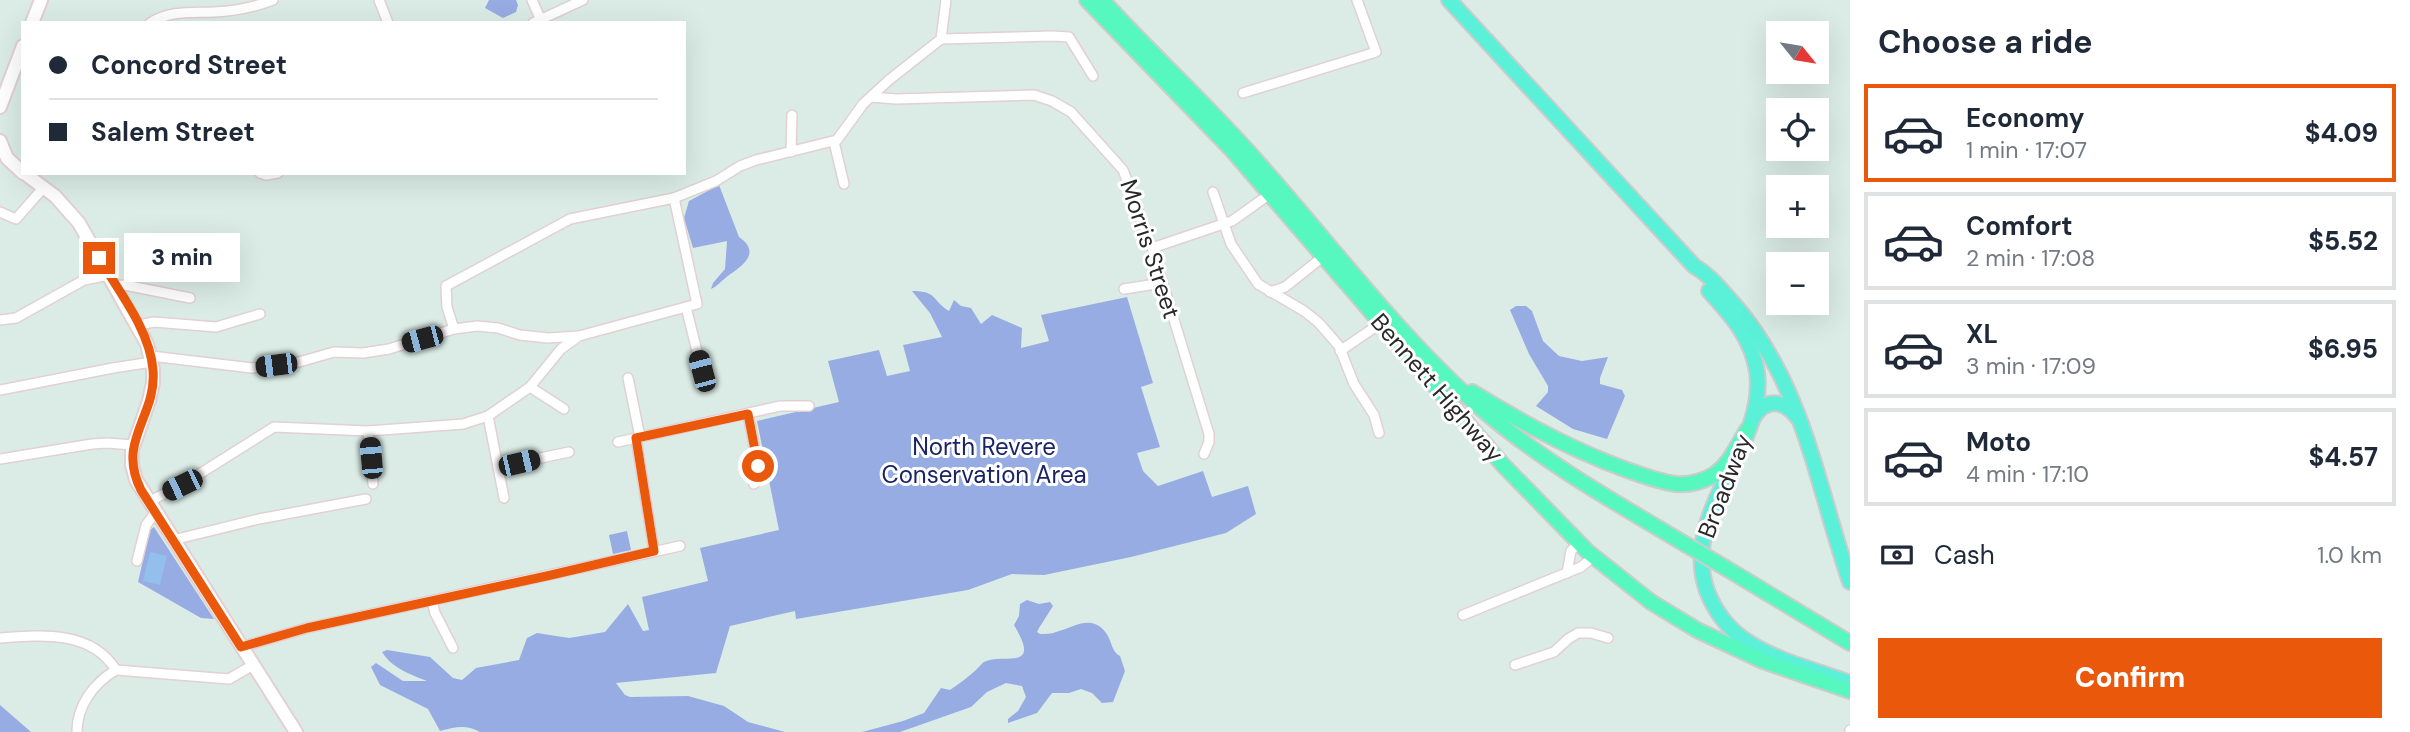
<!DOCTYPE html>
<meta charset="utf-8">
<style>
body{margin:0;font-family:"DM Sans",sans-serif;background:#f6f6f7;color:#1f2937;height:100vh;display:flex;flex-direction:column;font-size:26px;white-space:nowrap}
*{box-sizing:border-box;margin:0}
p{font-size:23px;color:#747a83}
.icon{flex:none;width:38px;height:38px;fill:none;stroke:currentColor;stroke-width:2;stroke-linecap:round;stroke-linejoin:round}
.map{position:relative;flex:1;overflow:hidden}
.details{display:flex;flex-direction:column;background:#fff;width:560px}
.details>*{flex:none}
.banner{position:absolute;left:21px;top:21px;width:665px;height:154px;border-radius:0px;box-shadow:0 7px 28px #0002;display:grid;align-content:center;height:154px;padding:0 28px;background:#fff}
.needle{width:46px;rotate:120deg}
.fabs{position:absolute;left:1766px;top:21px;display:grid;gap:14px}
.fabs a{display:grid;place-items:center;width:63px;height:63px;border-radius:0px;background:#fff;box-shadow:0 7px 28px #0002;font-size:35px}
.end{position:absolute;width:32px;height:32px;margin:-16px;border:9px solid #ea580c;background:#fff;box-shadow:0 0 0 4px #fff}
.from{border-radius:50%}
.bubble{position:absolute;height:49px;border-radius:0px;background:#fff;box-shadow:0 7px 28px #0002;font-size:23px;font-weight:800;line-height:49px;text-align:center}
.car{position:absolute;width:21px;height:42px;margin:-21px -10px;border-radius:9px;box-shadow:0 0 5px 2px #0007;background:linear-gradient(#222 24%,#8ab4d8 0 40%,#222 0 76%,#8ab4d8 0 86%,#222 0)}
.banner b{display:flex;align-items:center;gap:24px;height:66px;font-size:26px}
.banner b+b{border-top:2px solid #e0e1e3}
.banner i{width:18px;height:18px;background:#1f2937}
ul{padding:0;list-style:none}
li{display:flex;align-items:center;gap:21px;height:98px;margin:0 14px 10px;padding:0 14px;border:4px solid #e0e1e3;border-radius:0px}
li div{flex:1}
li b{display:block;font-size:26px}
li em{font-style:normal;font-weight:800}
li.active{border-color:#ea580c}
li>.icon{width:63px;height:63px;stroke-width:1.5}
h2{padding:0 28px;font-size:32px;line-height:84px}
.pay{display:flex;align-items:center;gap:18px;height:77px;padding:0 28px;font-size:26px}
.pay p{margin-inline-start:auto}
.action{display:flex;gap:14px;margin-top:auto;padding:14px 28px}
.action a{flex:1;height:80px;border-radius:0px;background:#ea580c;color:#fff;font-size:28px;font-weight:800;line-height:80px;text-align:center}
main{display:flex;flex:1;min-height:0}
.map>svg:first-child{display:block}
.green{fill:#97ace3}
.pitch{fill:#92bfeb}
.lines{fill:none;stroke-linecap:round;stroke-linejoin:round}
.minor-casing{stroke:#e2d0d3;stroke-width:12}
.secondary-casing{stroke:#e2d0d3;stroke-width:16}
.primary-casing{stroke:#ccc;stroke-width:18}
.trunk-casing{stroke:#ccc;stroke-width:18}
.minor{stroke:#fff;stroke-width:9}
.secondary{stroke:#fff;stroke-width:12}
.primary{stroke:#5bf1d8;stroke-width:14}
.trunk{stroke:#57f8c0;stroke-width:14}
.trunk-bridge-casing{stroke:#ccc;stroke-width:18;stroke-linecap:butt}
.trunk-bridge{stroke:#57f8c0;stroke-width:14}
.route{stroke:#ea580c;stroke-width:9}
.labels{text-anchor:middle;stroke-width:6;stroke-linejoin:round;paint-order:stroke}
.street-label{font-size:24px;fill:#292929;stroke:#fff}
.park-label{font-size:24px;fill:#192467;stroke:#fff}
</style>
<main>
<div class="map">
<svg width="1850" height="732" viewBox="0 0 1850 732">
<rect width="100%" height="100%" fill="#dbece6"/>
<g class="green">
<polygon points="489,0 516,0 518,5 516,12 503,18 485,8"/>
<path d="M719 185 739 237C761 252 744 265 729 275 722 280 718 286 711 289L713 283 725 269 727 241 693 248 684 218 689 201Z"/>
<path d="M912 291C938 291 931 300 949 311L954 300 961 306 971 308 981 324 992 315 1022 328 1021 348 1049 341 1041 315 1127 297 1153 383 1141 387 1160 447 1137 453 1143 471 1158 486 1203 471 1212 497 1248 486 1256 514 1226 533 1131 557 1044 575 1012 574 968 590 796 619 795 611 730 626 716 673 616 683 625 695 630 697 688 696 724 706 748 722 785 732H480C467 724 454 727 440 731L428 709 380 685 371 667 376 663 403 681H427C410 674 393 669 382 652L387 650 430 657 453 678 462 680 476 668 519 660 527 638 537 633 569 638 605 632 628 604 643 631 649 630 642 597 708 581 700 548 779 530 757 421 839 402 828 361 879 350 887 376 910 371 903 345 942 337 930 313Z"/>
<polygon points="1516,306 1526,306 1532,311 1543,341 1559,356 1582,361 1608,357 1600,378 1600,384 1622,390 1625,396 1607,439 1573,429 1536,406 1548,392 1548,386 1529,354 1510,310"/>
<polygon points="154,527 214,619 201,618 138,582 150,530"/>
<polygon points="627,531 631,550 613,554 609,535"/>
<path d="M1027 600 1039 604 1050 602 1053 606 1039 628 1037 632 1040 634C1045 634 1051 634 1056 632 1073 628 1091 613 1106 633 1112 641 1111 651 1120 656L1125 671 1113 702 1102 703 1092 693 1081 689 1069 693H1052L1037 713 1008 723V719L1018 711 1026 697 1022 686 1006 683 987 692 971 707 900 732H862L903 721 924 713 941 688 950 690C959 684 968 677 976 670 979 667 981 664 984 662 1002 652 1043 673 1014 625L1019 616 1020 604Z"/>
<polygon points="0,705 31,732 0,732"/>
</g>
<polygon class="pitch" points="150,552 167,556 160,585 143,581"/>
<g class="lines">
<defs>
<g id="minor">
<polyline points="379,0 388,23"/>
<polyline points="532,0 542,23"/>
<path d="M150 23C171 10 191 13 214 12 234 11 255 7 273 0"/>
<polyline points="533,23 583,0"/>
<polyline points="941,39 1052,36 1069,37 1093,76"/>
<polyline points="1243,93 1376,52 1357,0"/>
<polyline points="871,97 896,99 1034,95 1052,101 1071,112 1123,170 1152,248 1209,434 1209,442 1204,454"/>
<polyline points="834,142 844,184"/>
<polyline points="791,152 792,115"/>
<polyline points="260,173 266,175 278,173"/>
<polyline points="1213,192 1231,244 1258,284 1304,311 1318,322 1339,346 1354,384 1374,415 1379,433"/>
<polyline points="0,212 16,219 44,187"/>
<polyline points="1152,248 1232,221 1270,194"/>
<polyline points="115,286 125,285 190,298"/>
<polyline points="1124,289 1162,283"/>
<polyline points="1270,292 1285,287 1324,256"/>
<polyline points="686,307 702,371"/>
<polyline points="0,320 16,318 84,280 109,275"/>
<polyline points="139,325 154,322 216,327 260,314"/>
<polyline points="454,329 447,307 446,286 570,219 674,198 716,181 740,166 756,160 837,140 863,104 889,80 941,39 946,0"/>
<polyline points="1340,351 1381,323"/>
<polyline points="151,356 252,368 299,362 334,352 363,353 389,349 454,329 477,326 498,328 520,335 548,338 579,336"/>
<polyline points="628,378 640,437"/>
<polyline points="530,387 564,409"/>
<polyline points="0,390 113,368 152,362"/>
<polyline points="748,414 758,466 754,484"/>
<polyline points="488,416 504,498"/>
<polyline points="368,431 373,484"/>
<polyline points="636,438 654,551"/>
<polyline points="618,442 780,406 809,406"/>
<polyline points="0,459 92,444 107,443 133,445"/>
<polyline points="498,467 569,452"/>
<polyline points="148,502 182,485 274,427 368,431 463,424 488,416 530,387 561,349 579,336 697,304 674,198"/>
<polyline points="173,540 259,519 366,499"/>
<polyline points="137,561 146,525 155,513"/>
<polyline points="1567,573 1571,551 1578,543"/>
<polyline points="432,601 435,613 453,648"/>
<polyline points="1463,615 1581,567 1593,557"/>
<path d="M0 638C41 635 91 630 116 670"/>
<polyline points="241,647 307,628 680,546"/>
<polyline points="1515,665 1554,652 1568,639 1578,633 1591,633 1608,638"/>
<path d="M77 732C77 705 94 683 116 670L229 679 253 665"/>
<polyline points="1850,732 1850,730"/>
</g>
<g id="secondary">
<polyline points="32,23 41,0"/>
<polyline points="0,107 23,46"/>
<polyline points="0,141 7,158 23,173"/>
<polyline points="24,173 55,196 79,223 147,344 153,369 153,383 149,401 132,450 132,465 136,480 296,732"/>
</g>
<g id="primary">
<path d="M1449 0 1694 266C1710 275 1720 289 1732 302 1804 384 1816 483 1850 582"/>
<path d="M1709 291C1731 315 1752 338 1757 372 1767 449 1679 511 1707 591 1714 609 1726 626 1742 638 1772 660 1815 670 1850 683"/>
<path d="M1753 418C1765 398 1783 399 1797 417"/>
</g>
<g id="trunk">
<polyline points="1087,0 1231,149 1503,465 1588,552 1651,602 1697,630 1763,661 1850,691"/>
<path d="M1102 0C1153 56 1210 107 1260 165 1334 248 1405 345 1490 416 1550 466 1618 504 1685 544"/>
<path d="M1472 392C1522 423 1574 451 1630 471 1644 476 1660 482 1676 484 1688 485 1701 482 1712 476 1729 466 1737 446 1747 430"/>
<polyline points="1724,567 1850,643"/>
</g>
</defs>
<use href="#minor" class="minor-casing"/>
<use href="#secondary" class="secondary-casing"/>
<use href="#primary" class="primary-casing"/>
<use href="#trunk" class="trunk-casing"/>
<use href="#minor" class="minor"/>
<use href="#secondary" class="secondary"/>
<use href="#primary" class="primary"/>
<use href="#trunk" class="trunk"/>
<defs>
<polyline id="trunk-bridge" points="1685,544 1724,567"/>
</defs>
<use href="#trunk-bridge" class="trunk-bridge-casing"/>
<use href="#trunk-bridge" class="trunk-bridge"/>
</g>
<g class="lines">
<path class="route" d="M99 258C119 292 150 330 153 370 157 417 116 440 141 490L241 647 307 628 551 575 654 551 636 438 748 414 758 466"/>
</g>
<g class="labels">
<g class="street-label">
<text transform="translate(1150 249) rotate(72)" y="8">Morris Street</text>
<text transform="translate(1437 388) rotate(49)" y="8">Bennett Highway</text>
<text transform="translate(1725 486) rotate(-69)" y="8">Broadway</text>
</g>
<g class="park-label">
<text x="984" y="455">North Revere<tspan x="984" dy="28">Conservation Area</tspan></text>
</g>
</g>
</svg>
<div class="fabs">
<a><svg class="needle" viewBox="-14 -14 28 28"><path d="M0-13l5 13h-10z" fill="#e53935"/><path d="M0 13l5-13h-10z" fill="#747a83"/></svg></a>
<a><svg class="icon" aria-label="locate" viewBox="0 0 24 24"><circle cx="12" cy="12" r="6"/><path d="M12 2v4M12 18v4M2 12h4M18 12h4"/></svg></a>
<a>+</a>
<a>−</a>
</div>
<i class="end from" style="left:758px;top:466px"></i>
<i class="end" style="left:99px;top:258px"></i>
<div class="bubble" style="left:124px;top:233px;width:116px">3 min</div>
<i class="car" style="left:422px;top:339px;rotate:255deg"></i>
<i class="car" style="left:276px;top:365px;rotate:263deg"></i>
<i class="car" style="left:702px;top:371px;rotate:345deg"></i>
<i class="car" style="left:371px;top:458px;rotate:355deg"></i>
<i class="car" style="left:519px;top:463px;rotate:77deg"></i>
<i class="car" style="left:182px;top:485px;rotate:244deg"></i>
<div class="banner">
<b><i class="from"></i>Concord Street</b>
<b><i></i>Salem Street</b>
</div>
</div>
<section class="details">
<h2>Choose a ride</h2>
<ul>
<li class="active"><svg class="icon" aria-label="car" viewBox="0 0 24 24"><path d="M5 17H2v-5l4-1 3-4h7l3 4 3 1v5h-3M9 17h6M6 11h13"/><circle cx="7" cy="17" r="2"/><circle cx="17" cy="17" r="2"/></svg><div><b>Economy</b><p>1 min · 17:07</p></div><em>$4.09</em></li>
<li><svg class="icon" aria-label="car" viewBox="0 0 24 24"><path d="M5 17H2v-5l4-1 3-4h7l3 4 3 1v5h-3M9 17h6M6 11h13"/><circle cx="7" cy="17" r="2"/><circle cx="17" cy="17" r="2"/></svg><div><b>Comfort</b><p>2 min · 17:08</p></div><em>$5.52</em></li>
<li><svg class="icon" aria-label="car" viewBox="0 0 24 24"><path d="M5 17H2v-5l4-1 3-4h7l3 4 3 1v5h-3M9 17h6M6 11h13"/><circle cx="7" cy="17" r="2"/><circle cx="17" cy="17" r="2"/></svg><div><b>XL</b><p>3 min · 17:09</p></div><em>$6.95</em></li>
<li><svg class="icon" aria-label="car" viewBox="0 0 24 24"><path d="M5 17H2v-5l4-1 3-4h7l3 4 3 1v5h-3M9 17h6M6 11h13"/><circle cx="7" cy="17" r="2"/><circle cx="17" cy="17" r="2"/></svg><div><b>Moto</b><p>4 min · 17:10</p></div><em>$4.57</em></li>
</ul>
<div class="pay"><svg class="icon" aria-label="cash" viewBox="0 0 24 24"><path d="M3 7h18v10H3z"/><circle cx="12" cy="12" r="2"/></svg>Cash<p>1.0 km</p></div>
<div class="action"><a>Confirm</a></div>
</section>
</main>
